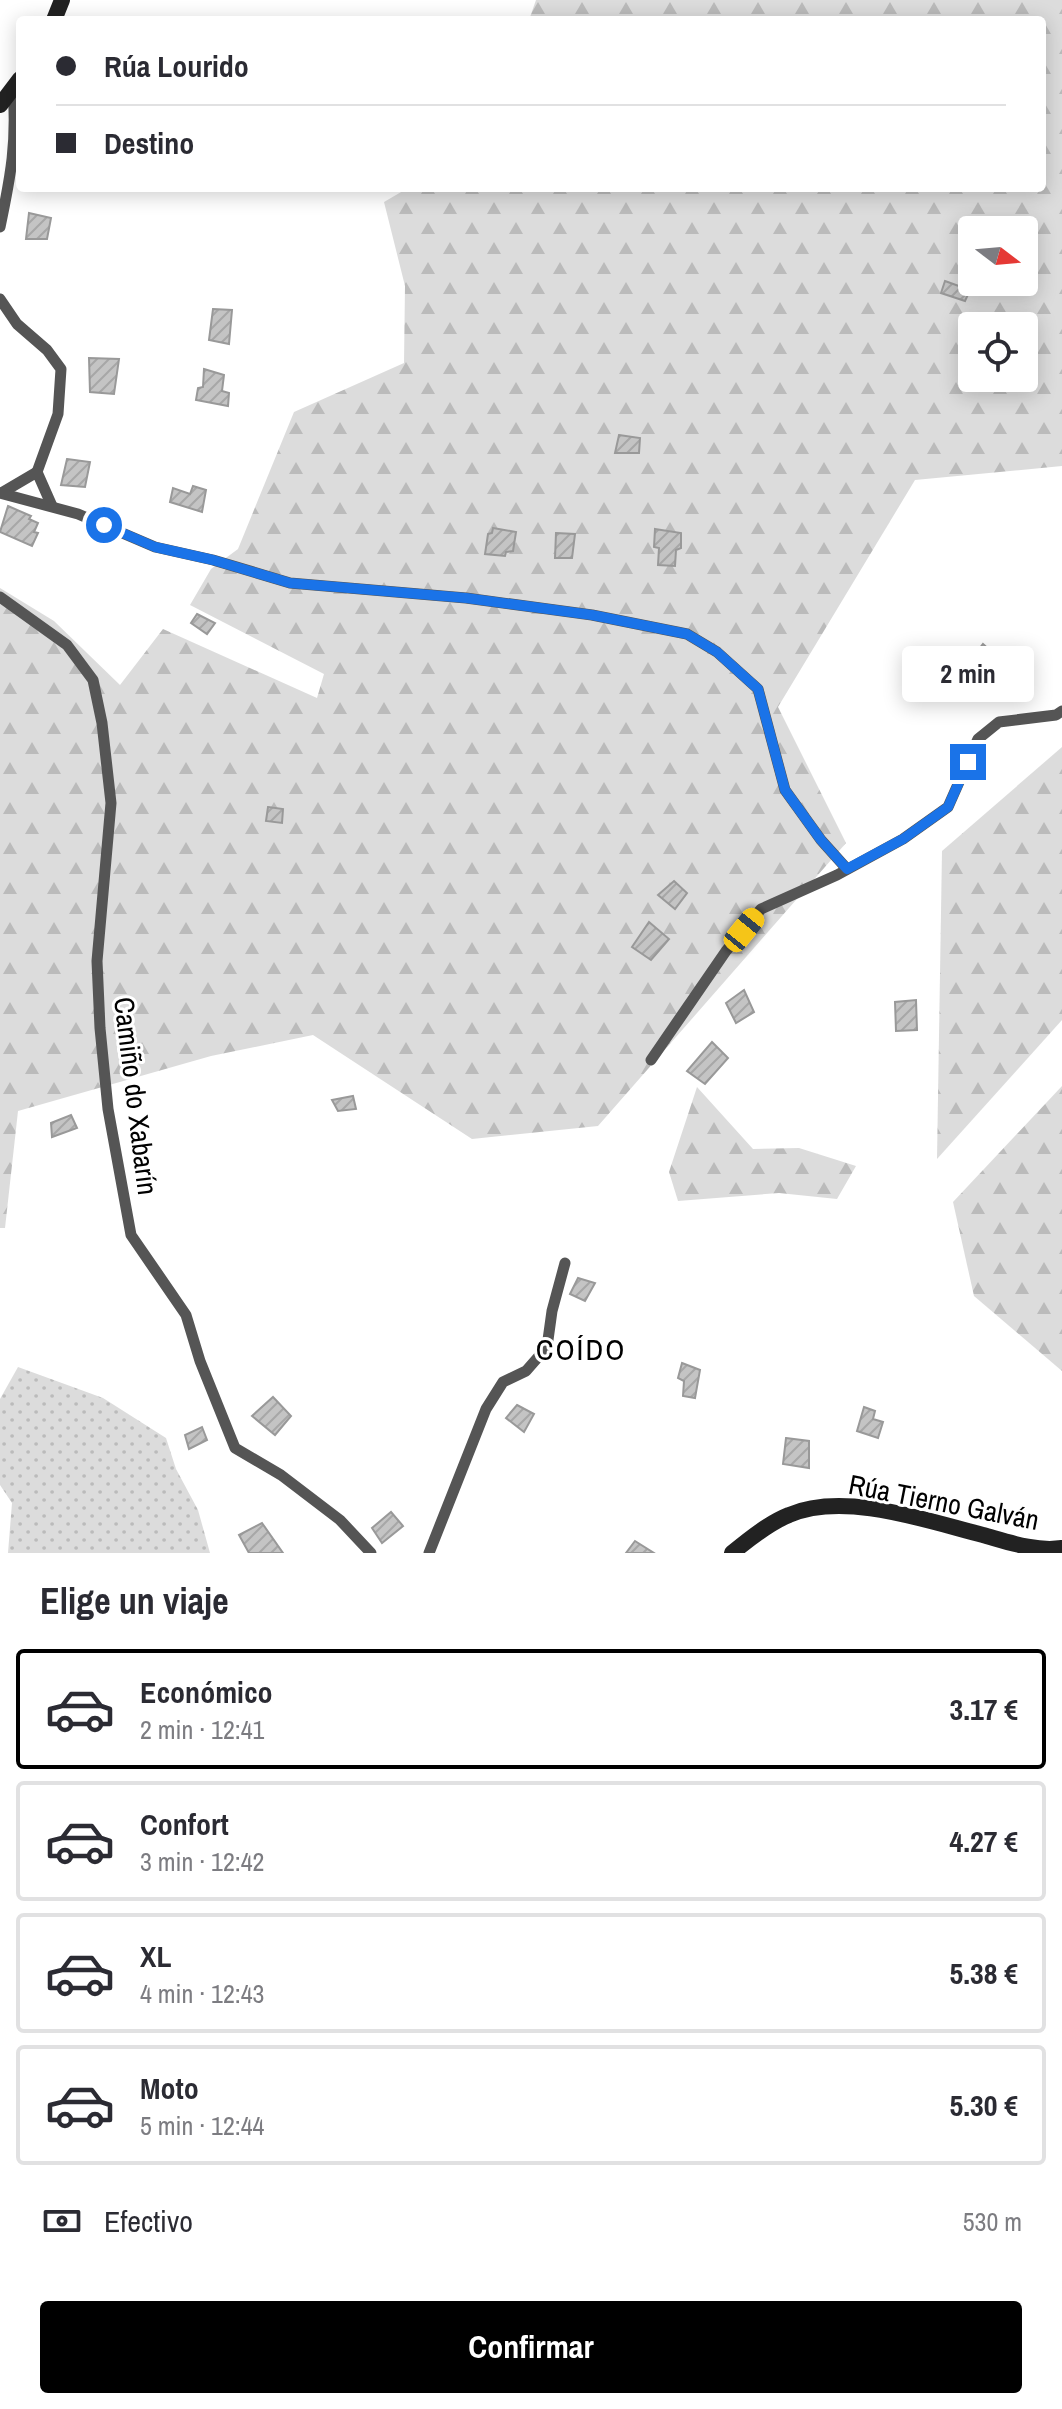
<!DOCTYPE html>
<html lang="es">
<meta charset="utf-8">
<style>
body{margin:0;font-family:"Archivo Narrow",sans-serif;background:#f7f7f7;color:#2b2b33;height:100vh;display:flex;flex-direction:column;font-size:30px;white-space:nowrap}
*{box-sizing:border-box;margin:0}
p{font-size:26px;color:#7c7c81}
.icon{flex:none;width:44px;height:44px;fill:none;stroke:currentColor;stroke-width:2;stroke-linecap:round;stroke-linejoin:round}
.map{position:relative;height:1553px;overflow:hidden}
.panel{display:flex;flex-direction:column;background:#fff;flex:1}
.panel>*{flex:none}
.banner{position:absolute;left:16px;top:16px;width:1030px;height:176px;border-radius:8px;box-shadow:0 4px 20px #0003;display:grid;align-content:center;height:176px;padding:0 40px;background:#fff}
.needle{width:52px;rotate:106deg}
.controls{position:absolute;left:958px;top:216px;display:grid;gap:16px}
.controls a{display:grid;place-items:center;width:80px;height:80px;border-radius:8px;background:#fff;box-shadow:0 4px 20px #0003;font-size:40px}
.end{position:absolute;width:36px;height:36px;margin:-18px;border:10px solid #1a73e8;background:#fff;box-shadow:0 0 0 4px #fff}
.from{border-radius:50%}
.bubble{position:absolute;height:56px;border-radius:8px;background:#fff;box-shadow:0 4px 20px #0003;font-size:26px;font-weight:700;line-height:56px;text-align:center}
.car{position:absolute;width:24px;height:48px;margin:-24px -12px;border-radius:10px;box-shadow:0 0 6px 2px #0007;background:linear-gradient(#f5c518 24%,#345 0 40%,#f5c518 0 76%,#345 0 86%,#f5c518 0)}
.banner b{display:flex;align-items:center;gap:28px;height:76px;font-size:30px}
.banner b+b{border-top:2px solid #e1e1e2}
.banner i{width:20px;height:20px;background:#2b2b33}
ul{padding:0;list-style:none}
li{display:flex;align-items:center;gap:24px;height:120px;margin:0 16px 12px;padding:0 24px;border:4px solid #e1e1e2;border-radius:8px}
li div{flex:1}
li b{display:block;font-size:30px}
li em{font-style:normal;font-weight:700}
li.active{border-color:#000}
li>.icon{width:72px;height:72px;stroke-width:1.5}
h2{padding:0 40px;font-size:36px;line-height:96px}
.pay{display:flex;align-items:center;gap:20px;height:88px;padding:0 40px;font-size:30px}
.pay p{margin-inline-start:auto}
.primary-button{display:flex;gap:16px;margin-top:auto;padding:16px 40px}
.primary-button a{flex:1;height:92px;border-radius:8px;background:#000;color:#fff;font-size:32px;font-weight:700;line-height:92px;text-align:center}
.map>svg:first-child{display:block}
.grass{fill:url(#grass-dots)}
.forest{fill:url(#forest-firs);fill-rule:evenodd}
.building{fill:url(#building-hatch);stroke:#999;stroke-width:2}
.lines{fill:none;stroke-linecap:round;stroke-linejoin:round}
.street{stroke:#555;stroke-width:11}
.secondary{stroke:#222;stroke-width:16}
.route{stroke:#1a73e8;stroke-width:10}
.labels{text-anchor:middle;stroke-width:6;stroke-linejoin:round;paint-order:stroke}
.street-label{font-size:28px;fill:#000;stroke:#fff}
.neighbourhood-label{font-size:30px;letter-spacing:2px;fill:#000;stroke:#fff}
</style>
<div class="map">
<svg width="1062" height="1553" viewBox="0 0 1062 1553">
<defs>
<pattern id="grass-dots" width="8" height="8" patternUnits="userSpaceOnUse" patternTransform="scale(2)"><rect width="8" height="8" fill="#dcdcdc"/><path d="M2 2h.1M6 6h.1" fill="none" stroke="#bbb" stroke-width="1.8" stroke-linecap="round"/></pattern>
<pattern id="forest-firs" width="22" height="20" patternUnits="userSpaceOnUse" patternTransform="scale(2)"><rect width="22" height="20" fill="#dcdcdc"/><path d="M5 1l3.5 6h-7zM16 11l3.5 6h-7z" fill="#bbb"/></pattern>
<pattern id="building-hatch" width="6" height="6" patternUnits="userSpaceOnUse" patternTransform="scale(2)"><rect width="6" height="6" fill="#c4c4c4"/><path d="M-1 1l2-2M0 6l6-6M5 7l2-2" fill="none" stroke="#a7a7a7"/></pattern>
</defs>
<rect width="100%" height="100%" fill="#fff"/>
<polygon class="grass" points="18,1367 103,1398 166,1438 176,1469 198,1510 210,1553 8,1553 12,1503 0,1485 0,1399"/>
<g class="forest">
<path d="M536 0H1062V466L915 480 778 707 846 843 598 1126 472 1139 313 1035 211 1056 18 1111 5 1228H0V588L54 621 120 685 163 629 317 698 324 674 190 605 211 569 238 549 294 412 404 363 405 286 384 202 408 188H1042V20H529ZM972 230H1024V282H972ZM972 326H1024V378H972Z"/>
<polygon points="1062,747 1062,1020 937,1159 942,851"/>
<polygon points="1062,1086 1062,1371 974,1296 953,1202"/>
<polygon points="697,1087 753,1149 799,1148 856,1166 837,1199 779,1193 678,1201 669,1172"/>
</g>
<g class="building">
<polygon points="29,213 51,218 47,239 26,239"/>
<polygon points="945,281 970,290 965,301 941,293"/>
<polygon points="213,309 232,310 229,344 209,340"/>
<polygon points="89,358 119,359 114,394 90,392"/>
<polygon points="204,369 224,375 222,391 229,393 228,406 196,400 198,388 203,387"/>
<polygon points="619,435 640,438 639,453 615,453"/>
<polygon points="67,459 90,462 85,487 61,485"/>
<polygon points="193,486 206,490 202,512 170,502 173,488 190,494"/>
<polygon points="8,506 31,516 29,519 38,523 34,532 38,533 32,546 0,532"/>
<polygon points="493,528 516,532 513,551 506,552 505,556 485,554 488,534 492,533"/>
<polygon points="655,529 681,533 681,548 676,550 675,566 658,565 659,548 654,547"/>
<polygon points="556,533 575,534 572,558 555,558"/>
<polygon points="197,614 215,623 207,634 191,623"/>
<polygon points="983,644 1006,665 995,680 968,663"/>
<polygon points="268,807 283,809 282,823 266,821"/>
<polygon points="674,881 687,893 675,909 658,895"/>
<polygon points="649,922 669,939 651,960 632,947"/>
<polygon points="744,990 754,1012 736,1023 726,1003"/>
<polygon points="916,1000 917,1030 896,1031 895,1002"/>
<polygon points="712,1042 728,1058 705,1084 687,1071"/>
<polygon points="353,1096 356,1109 338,1111 332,1100"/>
<polygon points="71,1115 77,1128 52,1137 51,1123"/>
<polygon points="578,1278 595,1283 585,1301 570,1294"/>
<polygon points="682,1363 700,1370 695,1398 683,1396 684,1381 678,1378"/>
<polygon points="273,1397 291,1416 275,1435 252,1416"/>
<polygon points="517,1405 534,1414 524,1432 506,1418"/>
<polygon points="864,1407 875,1411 873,1419 883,1422 878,1438 857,1431"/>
<polygon points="202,1427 207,1440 189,1449 185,1435"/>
<polygon points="786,1438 809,1441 809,1468 783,1464"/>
<polygon points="391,1512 403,1526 382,1543 372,1528"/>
<polygon points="262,1523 283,1553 249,1553 239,1535"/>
<polygon points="635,1541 654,1553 626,1553"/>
</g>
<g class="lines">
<g class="street">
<path d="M0 227C11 175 17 142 13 89"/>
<polyline points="0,299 17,324 47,350 61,369 58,414 37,472"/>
<polyline points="3,492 37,472 52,506"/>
<polyline points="0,493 78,514 155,547 213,560 290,583 466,598 592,615 687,634 717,652 758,689 785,790 821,840 847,869"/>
<polyline points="0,597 67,645 93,680 102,723 111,803 97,961 100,1028 108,1109 131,1235 186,1315 200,1361 235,1448 281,1475 340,1520 371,1553"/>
<polyline points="651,1060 726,951 761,909 837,875 903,839 948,807 978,739 999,722 1056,715 1062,711"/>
<polyline points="429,1553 486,1409 503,1382 526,1371 547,1347 552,1311 565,1263"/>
</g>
<g class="secondary">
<polyline points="54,20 62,0"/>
<polyline points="0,105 20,79"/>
<path d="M732 1553C749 1539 769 1523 789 1515 844 1491 928 1521 983 1535 1008 1542 1036 1552 1062 1548"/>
</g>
</g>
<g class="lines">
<polyline class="route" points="104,525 155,547 213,560 290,583 466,598 592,615 687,634 717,652 758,689 785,790 821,840 847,869 903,839 948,807 968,762"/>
</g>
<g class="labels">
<g class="street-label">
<text transform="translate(136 1096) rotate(83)" y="10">Camiño do Xabarín</text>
<text transform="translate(944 1502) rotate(11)" y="10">Rúa Tierno Galván</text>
</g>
<g class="neighbourhood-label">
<text x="581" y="1360">COÍDO</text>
</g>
</g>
</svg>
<div class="controls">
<a><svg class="needle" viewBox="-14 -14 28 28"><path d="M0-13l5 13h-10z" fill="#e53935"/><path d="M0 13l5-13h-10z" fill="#7c7c81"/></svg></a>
<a><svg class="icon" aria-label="locate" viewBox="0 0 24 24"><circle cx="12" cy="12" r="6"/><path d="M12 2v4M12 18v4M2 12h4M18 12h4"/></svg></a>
</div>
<i class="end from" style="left:104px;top:525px"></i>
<i class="end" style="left:968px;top:762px"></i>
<div class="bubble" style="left:902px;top:646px;width:132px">2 min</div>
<i class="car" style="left:744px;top:930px;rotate:39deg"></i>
<div class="banner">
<b><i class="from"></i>Rúa Lourido</b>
<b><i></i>Destino</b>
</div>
</div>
<section class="panel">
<h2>Elige un viaje</h2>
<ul>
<li class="active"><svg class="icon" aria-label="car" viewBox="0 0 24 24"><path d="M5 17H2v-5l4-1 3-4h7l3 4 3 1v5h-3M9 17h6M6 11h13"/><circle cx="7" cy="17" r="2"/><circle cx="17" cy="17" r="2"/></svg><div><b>Económico</b><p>2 min · 12:41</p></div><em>3.17 €</em></li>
<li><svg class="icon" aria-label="car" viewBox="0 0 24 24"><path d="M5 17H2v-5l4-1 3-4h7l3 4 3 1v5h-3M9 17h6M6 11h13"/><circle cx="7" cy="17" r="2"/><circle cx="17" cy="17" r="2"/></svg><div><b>Confort</b><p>3 min · 12:42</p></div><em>4.27 €</em></li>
<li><svg class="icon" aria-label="car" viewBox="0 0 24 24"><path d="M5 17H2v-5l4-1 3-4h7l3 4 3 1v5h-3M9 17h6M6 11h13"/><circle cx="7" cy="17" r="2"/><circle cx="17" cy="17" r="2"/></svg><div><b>XL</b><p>4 min · 12:43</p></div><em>5.38 €</em></li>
<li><svg class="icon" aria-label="car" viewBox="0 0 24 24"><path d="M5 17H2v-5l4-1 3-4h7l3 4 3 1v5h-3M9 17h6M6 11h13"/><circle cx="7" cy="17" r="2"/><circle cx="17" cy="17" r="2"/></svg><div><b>Moto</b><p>5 min · 12:44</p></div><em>5.30 €</em></li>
</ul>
<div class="pay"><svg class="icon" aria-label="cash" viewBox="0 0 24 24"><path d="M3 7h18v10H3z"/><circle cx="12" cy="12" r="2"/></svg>Efectivo<p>530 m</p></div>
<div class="primary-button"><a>Confirmar</a></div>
</section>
